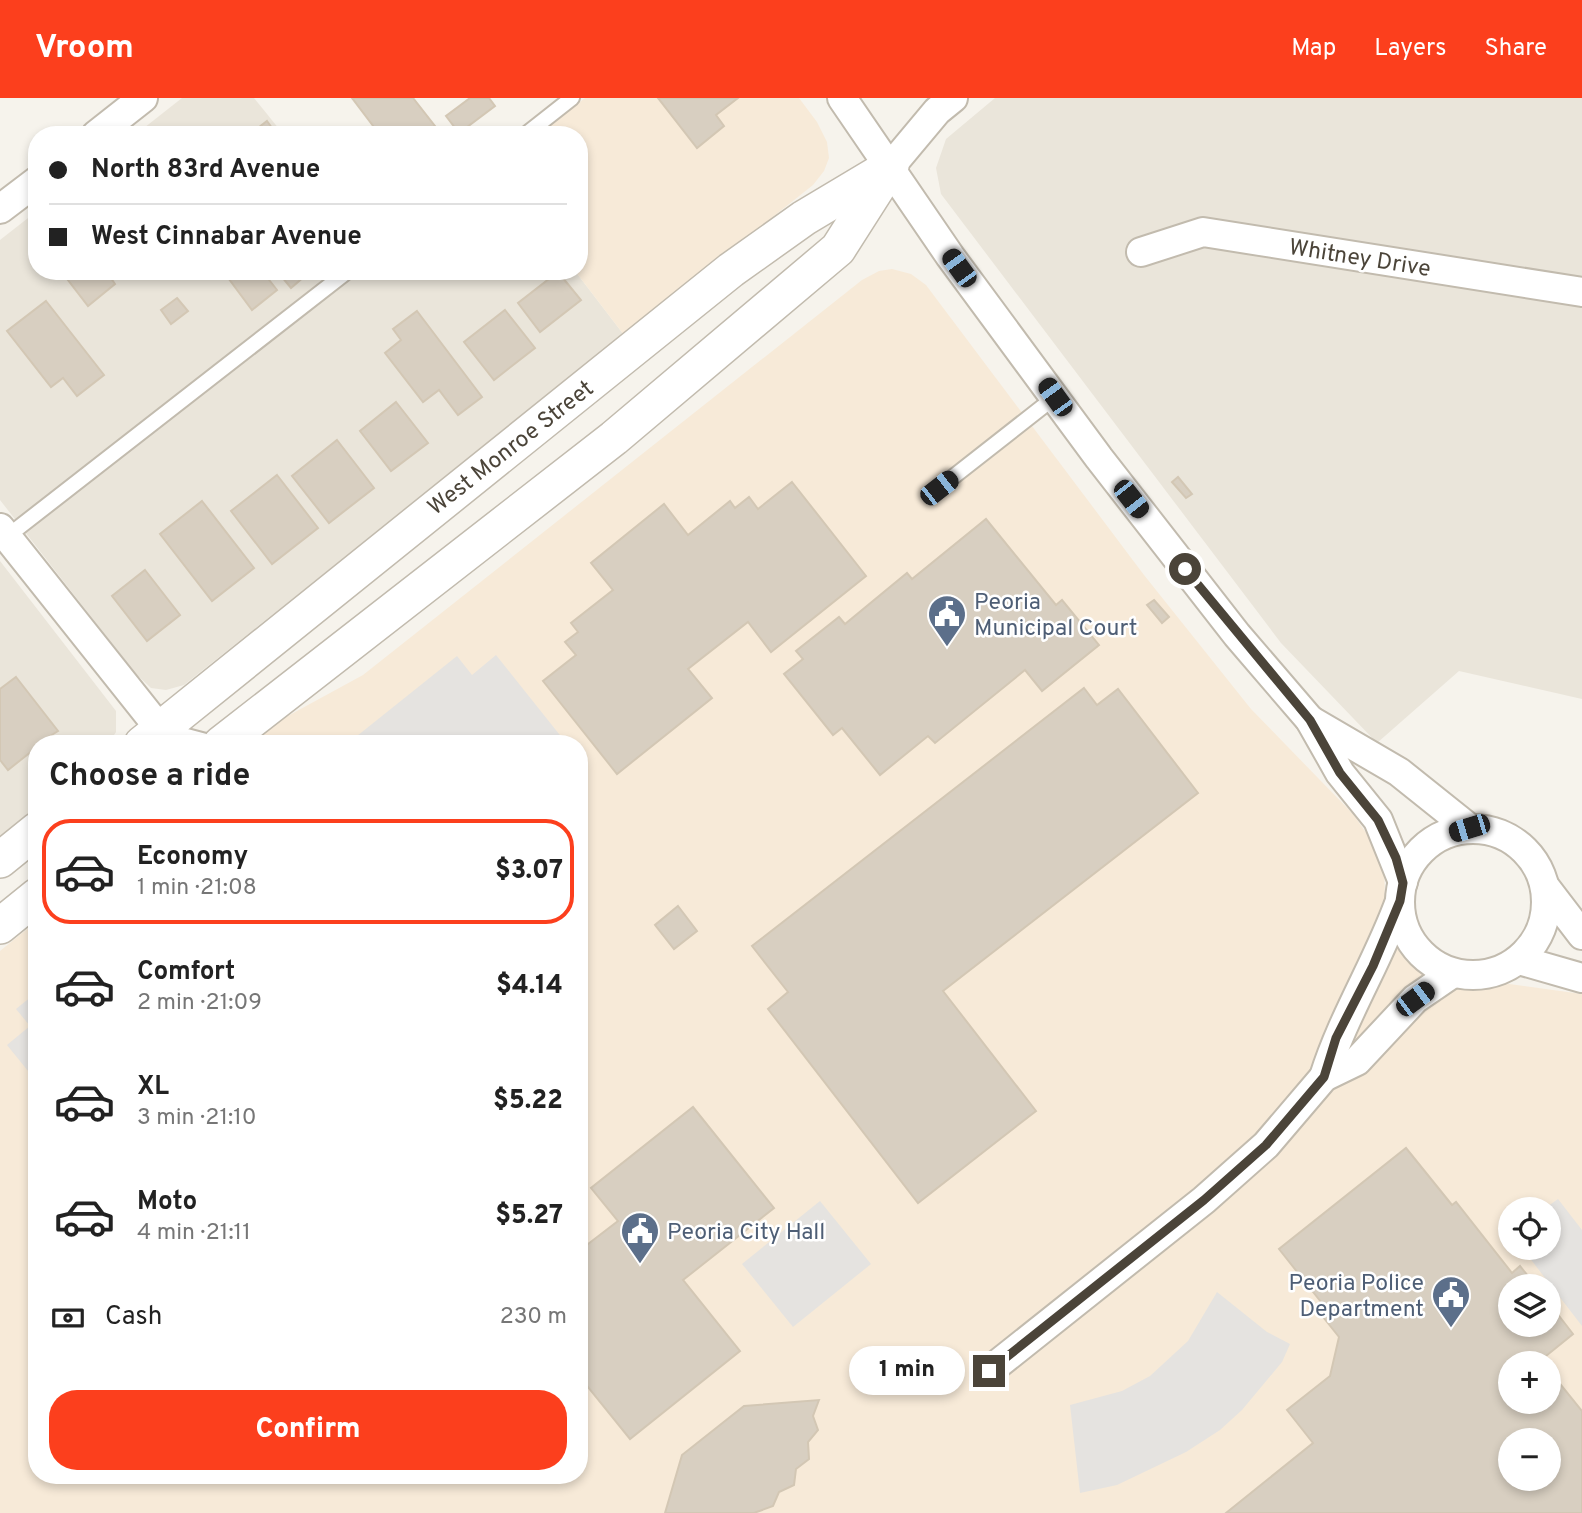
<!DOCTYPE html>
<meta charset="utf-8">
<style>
body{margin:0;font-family:Overpass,sans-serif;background:#f6f6f6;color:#222;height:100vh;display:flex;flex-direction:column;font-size:26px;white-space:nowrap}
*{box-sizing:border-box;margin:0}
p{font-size:23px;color:#767676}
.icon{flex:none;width:38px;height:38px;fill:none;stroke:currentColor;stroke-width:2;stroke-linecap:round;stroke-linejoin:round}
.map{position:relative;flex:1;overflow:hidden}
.side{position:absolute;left:28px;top:637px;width:560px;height:749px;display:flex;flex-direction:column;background:#fff;border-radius:28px;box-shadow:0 4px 10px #0003}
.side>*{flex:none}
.hud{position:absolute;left:28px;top:28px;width:560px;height:154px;border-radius:28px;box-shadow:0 4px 10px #0003;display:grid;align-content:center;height:154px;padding:0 21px;background:#fff}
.buttons{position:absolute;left:1498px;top:1099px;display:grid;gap:14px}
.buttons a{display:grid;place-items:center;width:63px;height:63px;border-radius:50%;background:#fff;box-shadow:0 4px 10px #0003;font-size:35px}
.end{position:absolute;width:32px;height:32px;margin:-16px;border:9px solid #4b4439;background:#fff;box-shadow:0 0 0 4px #fff}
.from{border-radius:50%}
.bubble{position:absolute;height:49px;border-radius:24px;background:#fff;box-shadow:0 4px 10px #0003;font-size:23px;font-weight:800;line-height:49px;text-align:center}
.car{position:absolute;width:21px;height:42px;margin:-21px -10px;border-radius:9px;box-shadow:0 0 5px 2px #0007;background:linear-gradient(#222 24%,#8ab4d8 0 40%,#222 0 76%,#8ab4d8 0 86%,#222 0)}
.hud b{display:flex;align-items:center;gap:24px;height:66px;font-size:26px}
.hud b+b{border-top:2px solid #e0e0e0}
.hud i{width:18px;height:18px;background:#222}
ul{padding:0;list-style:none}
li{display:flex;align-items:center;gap:21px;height:105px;margin:0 14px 10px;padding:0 7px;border:4px solid transparent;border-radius:28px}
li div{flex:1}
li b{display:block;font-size:26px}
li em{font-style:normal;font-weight:800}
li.active{border-color:#fc3f1d}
li>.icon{width:63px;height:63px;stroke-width:1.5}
h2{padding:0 21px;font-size:32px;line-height:84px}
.pay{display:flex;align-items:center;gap:18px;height:77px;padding:0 21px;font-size:26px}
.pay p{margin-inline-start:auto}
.button{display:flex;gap:14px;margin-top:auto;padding:14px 21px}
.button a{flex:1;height:80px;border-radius:28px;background:#fc3f1d;color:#fff;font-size:28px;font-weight:800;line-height:80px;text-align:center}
header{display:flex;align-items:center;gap:42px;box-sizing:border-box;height:98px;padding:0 35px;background:#fc3f1d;color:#fff}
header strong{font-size:33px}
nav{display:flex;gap:38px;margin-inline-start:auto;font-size:24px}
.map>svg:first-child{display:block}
.residential{fill:#eae5da}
.commercial{fill:#f7ead8;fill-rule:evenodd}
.parking{fill:#e5e3e0}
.building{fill:#d8cfc1;stroke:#d3c7b4;stroke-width:2;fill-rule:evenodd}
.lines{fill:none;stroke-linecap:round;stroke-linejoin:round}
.service-casing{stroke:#c2bbae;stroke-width:18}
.minor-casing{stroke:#c2bbae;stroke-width:32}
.tertiary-casing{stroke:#c2bbae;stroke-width:38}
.service{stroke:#fff;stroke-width:14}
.minor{stroke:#fff;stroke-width:28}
.tertiary{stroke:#fff;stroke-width:35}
.route{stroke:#4b4439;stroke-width:9}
.labels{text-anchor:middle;stroke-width:5;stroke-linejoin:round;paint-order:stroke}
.street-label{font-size:23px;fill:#4b4439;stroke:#fff}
.service-label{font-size:23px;fill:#4e5e75;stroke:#fff;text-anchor:start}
</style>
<header>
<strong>Vroom</strong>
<nav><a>Map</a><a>Layers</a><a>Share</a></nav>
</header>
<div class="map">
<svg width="1582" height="1415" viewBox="0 0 1582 1415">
<rect width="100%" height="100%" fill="#f6f3ec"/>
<g class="residential">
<polygon points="182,0 254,0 284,37 135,37"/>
<polygon points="995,0 1582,0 1582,601 1459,573 1377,645 1281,545 941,96 936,70 946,41"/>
<polygon points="37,113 37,173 575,173 624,237 184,587 166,592 151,590 135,575 0,402 0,142"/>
<polygon points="0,463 116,613 116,634 108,646 37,646 37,710 0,740"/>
</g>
<g class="commercial">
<polygon points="585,0 799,0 817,24 827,44 829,60 824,73 813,87 624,237 575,173 579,173 579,37 538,37"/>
<path d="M892 171 911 176 926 187 1144 477 1251 611 1353 716 1376 749 1384 769 1385 799 1377 829 1407 861 1434 879 1463 889 1509 886 1582 896V1415H0V853L37 823V1377H579V646H249L275 625 363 577 862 182 879 173ZM1510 1111H1549V1150H1510ZM1510 1188H1549V1227H1510ZM1510 1265H1549V1304H1510ZM1510 1342H1549V1381H1510Z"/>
</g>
<g class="parking">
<polygon points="496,557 567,646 355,646 352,642 457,558 472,577"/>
<polygon points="37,894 37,984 7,947 30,928 16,911"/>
<polygon points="1558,1101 1582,1132 1582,1228 1522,1150 1549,1150 1549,1111 1544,1111"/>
<polygon points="820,1103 871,1166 793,1229 742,1166"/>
<polygon points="1217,1194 1267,1234 1290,1246 1282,1264 1242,1312 1220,1332 1186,1354 1117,1387 1080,1395 1070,1307 1122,1293 1150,1278 1188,1243"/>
</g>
<g class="building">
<polygon points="352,0 413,0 442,37 380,37"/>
<polygon points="470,0 489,0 495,8 459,35 446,18"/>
<polygon points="658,0 738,0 716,17 724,28 697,50"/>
<polygon points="267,23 277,37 249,37"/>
<polygon points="61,173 106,173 115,186 88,208"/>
<polygon points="223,173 262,173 277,192 252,212"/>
<polygon points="277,173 303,173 306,177 291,190"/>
<polygon points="558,174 581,202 540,234 518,205"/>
<polygon points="177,200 188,213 171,226 161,212"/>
<polygon points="46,203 104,277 77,298 63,280 51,289 7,233"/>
<polygon points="505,212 535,250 494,282 464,244"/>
<polygon points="417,213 482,299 458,317 439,292 423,304 385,255 401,242 393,231"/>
<polygon points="396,304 428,345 391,373 360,333"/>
<polygon points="337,342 374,390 329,425 292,378"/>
<polygon points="277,377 318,430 272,466 231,413"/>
<polygon points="1178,379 1192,396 1186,400 1172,384"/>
<polygon points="792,384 866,478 771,554 748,524 688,571 712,600 617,676 543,583 576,557 565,544 578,534 571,525 613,492 591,465 664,406 688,437 730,403 735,410 749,399 758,411"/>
<polygon points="202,403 254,470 212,503 160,436"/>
<polygon points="986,421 1056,507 1062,502 1099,547 1042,593 1025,572 935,645 928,638 880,677 842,630 833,637 784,576 803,561 796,553 839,519 845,526 907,475 912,481"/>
<polygon points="145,472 180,517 147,543 112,498"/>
<polygon points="1154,502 1169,519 1162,525 1147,507"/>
<polygon points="16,579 58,633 37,646 37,649 8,672 0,662 0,591"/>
<polygon points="1084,590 1097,607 1118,591 1198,695 943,893 1036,1013 918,1105 768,911 788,894 752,848"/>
<polygon points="678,808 697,833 674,851 655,827"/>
<polygon points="693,1009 774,1110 683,1182 740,1253 630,1341 579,1278 579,1153 618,1123 591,1090"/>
<path d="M1406 1050 1452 1107 1456 1104 1512 1175 1520 1168 1536 1188H1510V1227H1549V1205L1573 1236 1541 1262 1544 1265H1510V1304H1549V1272L1582 1313V1415H1226L1313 1345 1287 1312 1330 1278 1339 1239 1319 1214 1325 1209 1279 1151ZM1510 1342H1549V1381H1510Z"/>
<polygon points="819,1302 813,1318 818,1332 808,1344 809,1361 796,1371 794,1387 779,1394 773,1408 754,1415 665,1415 682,1357 744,1308"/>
</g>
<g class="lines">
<defs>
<g id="service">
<polyline points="525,37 572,0"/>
<polyline points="939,390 1055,299"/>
<polyline points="4,441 348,173"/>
<polyline points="164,632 217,646"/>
</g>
<g id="minor">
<polyline points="842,0 950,158 1099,360 1237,537 1310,622 1340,675 1378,722 1403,784"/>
<polyline points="96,37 143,0"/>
<polyline points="891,68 937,13 953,0"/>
<polyline points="0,111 37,83"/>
<polyline points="1141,154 1203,134 1582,194"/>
<polyline points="0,430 160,631"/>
<polyline points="1310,622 1399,674 1469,730"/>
<circle cx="1473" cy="804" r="73"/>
<polyline points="1546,790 1582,837"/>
<polyline points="1519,862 1582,880"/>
<path d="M1324 979C1343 918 1378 864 1400 803"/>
<polyline points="989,1273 1204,1102 1266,1047 1324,979 1357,963 1415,901 1453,875"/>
</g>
<g id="tertiary">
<polyline points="142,646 731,172 804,120 891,68"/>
<polyline points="221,646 614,340 838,151 889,71"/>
<polyline points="0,762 37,732"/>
<polyline points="0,828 37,798"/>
</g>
</defs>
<use href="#service" class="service-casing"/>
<use href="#minor" class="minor-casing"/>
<use href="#tertiary" class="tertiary-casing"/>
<use href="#service" class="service"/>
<use href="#minor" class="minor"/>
<use href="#tertiary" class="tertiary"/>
</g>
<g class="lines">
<polyline class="route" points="989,1273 1204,1102 1266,1047 1324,979 1336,940 1373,868 1400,803 1403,785 1396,760 1378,722 1340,675 1310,622 1185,471"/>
</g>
<defs>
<symbol id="civic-pin" viewBox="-11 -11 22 30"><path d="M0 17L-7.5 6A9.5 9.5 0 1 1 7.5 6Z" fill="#5c6f8a" stroke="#fff"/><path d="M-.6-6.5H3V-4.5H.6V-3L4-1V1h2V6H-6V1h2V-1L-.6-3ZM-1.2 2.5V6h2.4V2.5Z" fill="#fff"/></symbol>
</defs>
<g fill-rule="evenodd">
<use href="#civic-pin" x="925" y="494" width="44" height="60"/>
<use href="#civic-pin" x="618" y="1111" width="44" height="60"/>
<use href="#civic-pin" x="1429" y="1175" width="44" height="60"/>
</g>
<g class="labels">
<g class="street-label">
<text transform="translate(1360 159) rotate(9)" y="8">Whitney Drive</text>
<text transform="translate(510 349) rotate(-38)" y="8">West Monroe Street</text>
</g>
<g class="service-label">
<text x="974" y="511">Peoria<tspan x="974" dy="26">Municipal Court</tspan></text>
<text x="667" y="1141">Peoria City Hall</text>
<text x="1424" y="1192" text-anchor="end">Peoria Police<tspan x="1424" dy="26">Department</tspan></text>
</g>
</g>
</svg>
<div class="buttons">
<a><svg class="icon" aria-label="locate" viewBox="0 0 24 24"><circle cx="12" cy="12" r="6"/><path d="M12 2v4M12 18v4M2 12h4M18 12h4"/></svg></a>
<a><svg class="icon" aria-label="layers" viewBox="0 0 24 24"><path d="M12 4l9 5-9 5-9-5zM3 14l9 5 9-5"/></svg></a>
<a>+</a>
<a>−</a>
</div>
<i class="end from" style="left:1185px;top:471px"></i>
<i class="end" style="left:989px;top:1273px"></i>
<div class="bubble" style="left:849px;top:1248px;width:116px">1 min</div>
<i class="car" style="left:959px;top:170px;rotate:324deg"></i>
<i class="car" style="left:1055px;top:299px;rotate:324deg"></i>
<i class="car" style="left:939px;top:390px;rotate:52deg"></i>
<i class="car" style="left:1131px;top:401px;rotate:142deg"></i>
<i class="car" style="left:1469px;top:730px;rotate:253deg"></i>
<i class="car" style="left:1415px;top:901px;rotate:53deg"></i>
<div class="hud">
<b><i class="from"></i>North 83rd Avenue</b>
<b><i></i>West Cinnabar Avenue</b>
</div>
<section class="side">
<h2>Choose a ride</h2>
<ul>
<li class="active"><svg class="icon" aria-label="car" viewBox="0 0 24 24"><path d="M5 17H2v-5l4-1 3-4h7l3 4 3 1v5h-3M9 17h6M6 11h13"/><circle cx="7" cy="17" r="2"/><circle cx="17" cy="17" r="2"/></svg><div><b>Economy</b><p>1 min · 21:08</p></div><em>$3.07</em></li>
<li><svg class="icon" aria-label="car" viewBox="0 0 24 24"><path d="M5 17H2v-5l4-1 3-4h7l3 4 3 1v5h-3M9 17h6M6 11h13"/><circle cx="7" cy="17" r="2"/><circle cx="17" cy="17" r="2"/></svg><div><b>Comfort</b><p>2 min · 21:09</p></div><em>$4.14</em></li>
<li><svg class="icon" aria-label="car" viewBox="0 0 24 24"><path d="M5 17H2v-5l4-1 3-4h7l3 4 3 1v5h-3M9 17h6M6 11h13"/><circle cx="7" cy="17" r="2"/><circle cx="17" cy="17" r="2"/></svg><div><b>XL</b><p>3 min · 21:10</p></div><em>$5.22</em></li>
<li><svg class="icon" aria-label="car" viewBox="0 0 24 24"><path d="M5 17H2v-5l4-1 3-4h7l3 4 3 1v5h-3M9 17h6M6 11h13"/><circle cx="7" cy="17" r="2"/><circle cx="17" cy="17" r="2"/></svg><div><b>Moto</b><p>4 min · 21:11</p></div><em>$5.27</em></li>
</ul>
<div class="pay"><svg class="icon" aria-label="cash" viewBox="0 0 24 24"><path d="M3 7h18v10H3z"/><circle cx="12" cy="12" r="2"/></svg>Cash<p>230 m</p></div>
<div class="button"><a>Confirm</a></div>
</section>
</div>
